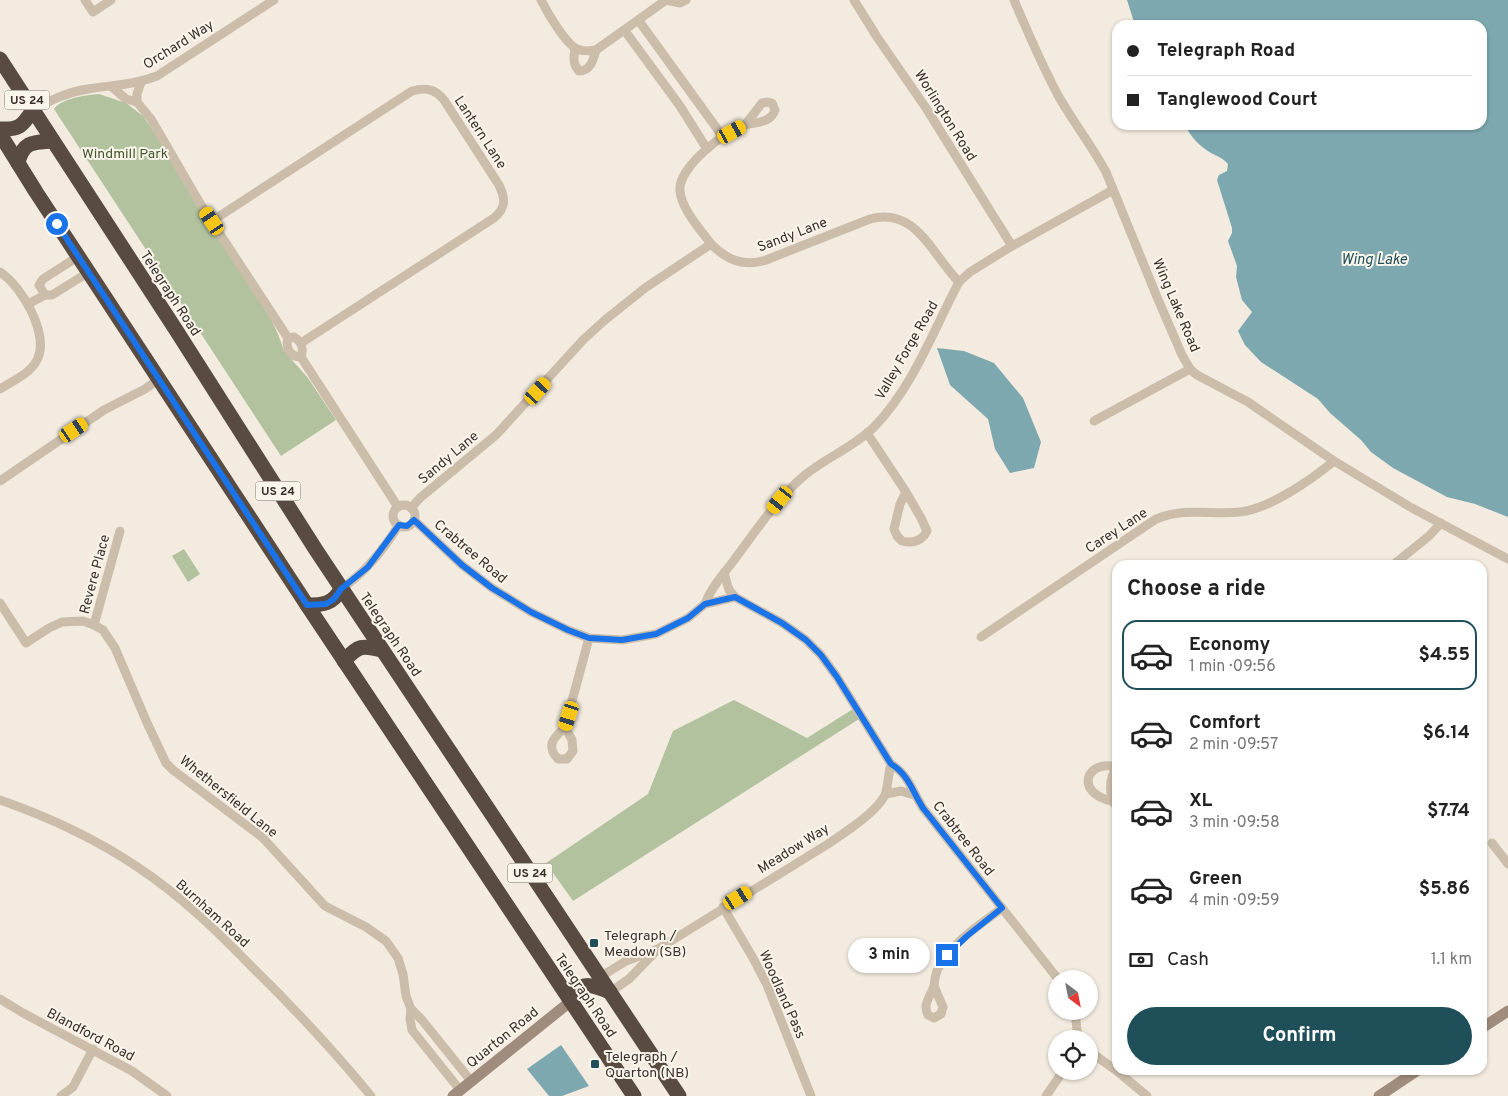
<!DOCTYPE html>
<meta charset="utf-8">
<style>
body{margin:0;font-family:Overpass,sans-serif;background:#f6f6f6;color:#222;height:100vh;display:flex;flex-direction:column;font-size:19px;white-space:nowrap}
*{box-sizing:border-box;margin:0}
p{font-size:16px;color:#767676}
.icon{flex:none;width:28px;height:28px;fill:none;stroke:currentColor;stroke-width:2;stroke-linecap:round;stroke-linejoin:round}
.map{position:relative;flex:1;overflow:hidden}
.drawer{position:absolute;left:1112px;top:560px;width:375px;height:515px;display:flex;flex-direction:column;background:#fff;border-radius:15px;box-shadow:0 1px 4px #0004}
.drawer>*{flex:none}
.banner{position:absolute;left:1112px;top:20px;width:375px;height:110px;border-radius:15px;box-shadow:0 1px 4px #0004;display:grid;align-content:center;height:110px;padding:0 15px;background:#fff}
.needle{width:32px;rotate:148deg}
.tools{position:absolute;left:1048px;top:970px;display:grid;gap:10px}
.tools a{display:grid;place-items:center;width:50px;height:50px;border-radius:50%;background:#fff;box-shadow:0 1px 4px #0004;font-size:25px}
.end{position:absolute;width:22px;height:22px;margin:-11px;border:6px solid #1a73e8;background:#fff;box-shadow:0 0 0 2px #fff}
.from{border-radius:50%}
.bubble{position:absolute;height:35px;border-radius:18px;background:#fff;box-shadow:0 1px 4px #0004;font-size:16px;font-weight:700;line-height:35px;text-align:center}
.car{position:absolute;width:15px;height:30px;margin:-15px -8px;border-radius:6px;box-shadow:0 0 4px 1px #0007;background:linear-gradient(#f5c518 24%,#345 0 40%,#f5c518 0 76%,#345 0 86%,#f5c518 0)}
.banner b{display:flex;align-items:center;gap:18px;height:48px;font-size:19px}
.banner b+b{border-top:1px solid #e0e0e0}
.banner i{width:12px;height:12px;background:#222}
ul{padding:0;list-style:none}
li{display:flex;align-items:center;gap:15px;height:70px;margin:0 10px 8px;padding:0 5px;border:2px solid transparent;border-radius:15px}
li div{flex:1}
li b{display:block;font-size:19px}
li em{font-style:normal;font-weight:700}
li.on{border-color:#1f505a}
li>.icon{width:45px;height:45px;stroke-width:1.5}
h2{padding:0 15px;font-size:22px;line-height:60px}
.pay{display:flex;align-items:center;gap:12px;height:55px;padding:0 15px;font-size:19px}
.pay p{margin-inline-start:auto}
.primary-button{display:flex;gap:10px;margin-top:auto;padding:10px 15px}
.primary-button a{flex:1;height:58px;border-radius:30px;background:#1f505a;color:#fff;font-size:20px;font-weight:700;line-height:58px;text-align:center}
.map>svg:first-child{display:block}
.green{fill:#b2c29e}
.water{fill:#7ea8b0}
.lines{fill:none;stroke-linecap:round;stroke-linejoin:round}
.street{stroke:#cbbdaa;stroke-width:9}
.secondary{stroke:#9f8c7c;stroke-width:11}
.highway{stroke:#594b41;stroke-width:15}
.route{stroke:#1a73e8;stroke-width:6}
.poi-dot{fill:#1f505a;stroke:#faf5eb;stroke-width:2}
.labels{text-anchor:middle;stroke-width:4;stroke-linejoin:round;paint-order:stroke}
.shield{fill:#faf5eb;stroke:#736b64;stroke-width:1}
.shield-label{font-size:12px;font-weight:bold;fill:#39302a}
.street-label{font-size:14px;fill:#39302a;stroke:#faf5eb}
.park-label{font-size:14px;fill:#43572e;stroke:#faf5eb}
.poi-label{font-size:14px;fill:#39302a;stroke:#faf5eb;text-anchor:start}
.water-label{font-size:15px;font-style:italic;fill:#1f505a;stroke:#faf5eb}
</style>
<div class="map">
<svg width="1508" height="1096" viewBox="0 0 1508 1096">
<rect width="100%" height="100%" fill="#f3ebdf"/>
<g class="green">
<path d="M99 94 126 103 143 116 155 133 187 189 269 315 278 334 284 351 308 378 336 420 281 456 54 109C62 98 86 95 99 94Z"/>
<polygon points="184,549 200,574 188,582 172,556"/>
<polygon points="734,700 807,738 853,709 859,719 573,901 546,863 648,794 673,731"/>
</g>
<g class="water">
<path d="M1127 0H1508V517L1475 504 1447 497 1393 468 1371 452 1361 440 1330 413 1318 399 1261 362 1245 345 1238 331 1252 312 1242 300 1236 277 1237 266 1228 241 1232 233V228L1217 180 1219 175 1227 171 1228 164C1223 158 1217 156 1211 153 1199 146 1191 137 1185 125H1482V25H1135Z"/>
<polygon points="937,348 964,351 994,363 1023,398 1041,442 1034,468 1010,473 995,449 988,419 950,385"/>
<polygon points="561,1045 589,1086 562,1096 549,1096 527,1069"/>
</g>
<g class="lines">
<g class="street">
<polyline points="85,0 93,12 111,0"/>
<path d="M541 0C547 12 565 43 577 49 583 52 590 51 596 50L666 0"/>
<polyline points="666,0 680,3 686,0"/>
<polyline points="854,0 877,37 926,108 1012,246"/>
<path d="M1014 0C1028 33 1042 66 1059 97 1074 123 1092 146 1106 172L1157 297 1182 355 1190 369 1197 375 1248 402 1334 461 1412 508 1508 559"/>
<polyline points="639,21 723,137"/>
<polyline points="625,31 680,106 707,149"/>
<path d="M575 48C574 56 572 64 579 71 591 71 593 60 596 50"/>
<path d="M112 87 126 99 137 102 151 119 201 205 288 338C285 348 290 357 301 357"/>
<polyline points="137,102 137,94 141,82"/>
<path d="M33 110C51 100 67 92 88 89 112 85 134 85 157 76L274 0"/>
<path d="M212 221 412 91C426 87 435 89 444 100L499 185C505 198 507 207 494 218L301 343"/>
<path d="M711 244C700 229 682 210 680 191 677 168 726 130 745 125 756 122 771 123 775 110L772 103 768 102 762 103 745 125"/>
<polyline points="79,256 43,279 39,285 45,295 52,295 89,272"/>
<path d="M0 272C22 286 50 335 37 360 30 374 12 381 0 389"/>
<polyline points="28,304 45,295"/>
<path d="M288 338 294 337C302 342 304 348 301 357L398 507"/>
<polyline points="1094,421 1190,369"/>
<path d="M867 433 906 492 900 504 894 529 897 536 902 541C913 544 922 541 927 531L921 518 906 492"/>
<polyline points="0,481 104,410 145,389 159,379"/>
<circle cx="404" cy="516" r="11"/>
<path d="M411 508 420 498 496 435 583 340 605 320 645 288 711 244C727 260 743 267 766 260L870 219C916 206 932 255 959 282L970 272 1012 246 1113 190"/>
<path d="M414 520 462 565 492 588 531 612 568 630 589 638 622 640 656 634 688 618 705 604 735 597 782 623 806 640 821 655 837 677 891 764C909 775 912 791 923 808L1058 979"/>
<polyline points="1393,565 1429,536 1441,523"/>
<polyline points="724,573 729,590 735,597"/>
<path d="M341 589C367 571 382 551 399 525"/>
<polyline points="0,603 26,643 49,628 62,622 83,621 94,625 103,630 115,648 148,725 166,763 173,770 263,838 325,906 366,927 386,941 398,958 403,974 406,996 411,1009 410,1019 412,1030 460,1090"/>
<path d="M705 604C711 587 724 574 734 560 756 531 777 498 805 475 827 457 854 447 874 427 913 387 933 331 959 282"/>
<polyline points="94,625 120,531"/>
<path d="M981 637 1156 519C1187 507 1209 515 1240 512 1269 509 1311 480 1334 461"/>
<path d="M565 727 572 740 573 751 567 759H558C545 745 554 738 565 727L589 638"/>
<path d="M1118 765C1108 779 1108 796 1118 809"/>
<polyline points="886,794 901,791 914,795"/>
<path d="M0 800C49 817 96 839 139 868 181 896 218 932 253 968 295 1009 334 1051 371 1096"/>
<path d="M1112 801C1074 793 1086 759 1116 767"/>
<polyline points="1492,843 1508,864"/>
<polyline points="723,907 753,958 767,985 811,1096"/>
<path d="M658 949 828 844C844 833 876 813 885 795 887 791 889 771 891 764"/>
<polyline points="600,977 626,961 658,949 629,979 610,992"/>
<path d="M934 986 943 1007 941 1014 934 1018 928 1015C922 1004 931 996 934 986 935 979 935 973 939 967 952 942 980 925 1002 908"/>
<polyline points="0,999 23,1013 132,1071 167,1096"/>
<polyline points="411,1009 422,1020 471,1081"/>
<polyline points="1075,1011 1078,1039"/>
<polyline points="1089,1051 1117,1071 1147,1096"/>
<polyline points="61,1096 73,1087 93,1049"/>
<polyline points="1046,1096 1063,1071"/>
</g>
<g class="secondary">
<polyline points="1482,1028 1508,1011"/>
<polyline points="453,1096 571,1001"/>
<polyline points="1379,1096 1418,1070"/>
</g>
<g class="highway">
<polyline points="0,59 176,330 316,550 679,1096"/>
<path d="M0 129C20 130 22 126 33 110"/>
<polyline points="0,134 36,192 307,605 634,1096"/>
<path d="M18 163C23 141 34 142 53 141"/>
<path d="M307 605C323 605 333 604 341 589"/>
<path d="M344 661C358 645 363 645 382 650"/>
<path d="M571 1001C577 979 593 985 610 992"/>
</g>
</g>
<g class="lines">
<path class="route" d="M57 224 307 605 326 604 334 599 341 589 368 567 399 525 407 526 414 520 462 565 492 588 531 612 568 630 589 638 622 640 656 634 688 618 705 604 735 597 782 623 806 640 821 655 837 677 891 764C909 775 912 791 923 808L1002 908 967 936 947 955"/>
</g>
<g class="poi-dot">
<rect x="589" y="938" width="10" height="10" rx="2.5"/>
<rect x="590" y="1059" width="10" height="10" rx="2.5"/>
</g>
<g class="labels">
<g class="shield">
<rect x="4.5" y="90.5" width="45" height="19" rx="4"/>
<rect x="255.5" y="481.5" width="45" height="19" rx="4"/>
<rect x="507.5" y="863.5" width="45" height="19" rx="4"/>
</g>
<g class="shield-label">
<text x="27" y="104">US 24</text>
<text x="278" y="495">US 24</text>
<text x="530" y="877">US 24</text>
</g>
<g class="street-label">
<text transform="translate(178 44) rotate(-32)" y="5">Orchard Way</text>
<text transform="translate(946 115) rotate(58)" y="5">Worlington Road</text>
<text transform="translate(481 132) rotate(57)" y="5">Lantern Lane</text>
<text transform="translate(792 234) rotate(-21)" y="5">Sandy Lane</text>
<text transform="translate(171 293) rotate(57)" y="5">Telegraph Road</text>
<text transform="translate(1177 305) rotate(67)" y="5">Wing Lake Road</text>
<text transform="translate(906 350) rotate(-60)" y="5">Valley Forge Road</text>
<text transform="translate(448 457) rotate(-40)" y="5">Sandy Lane</text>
<text transform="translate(1116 530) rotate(-33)" y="5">Carey Lane</text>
<text transform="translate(471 551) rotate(40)" y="5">Crabtree Road</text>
<text transform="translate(94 574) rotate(-75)" y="5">Revere Place</text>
<text transform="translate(391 634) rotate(56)" y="5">Telegraph Road</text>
<text transform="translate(229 796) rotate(39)" y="5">Whethersfield Lane</text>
<text transform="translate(964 838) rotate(52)" y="5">Crabtree Road</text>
<text transform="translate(793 848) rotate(-32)" y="5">Meadow Way</text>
<text transform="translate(213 913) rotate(42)" y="5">Burnham Road</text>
<text transform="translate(783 994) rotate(66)" y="5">Woodland Pass</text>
<text transform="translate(586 995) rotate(56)" y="5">Telegraph Road</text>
<text transform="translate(91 1034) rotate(28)" y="5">Blandford Road</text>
<text transform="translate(502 1037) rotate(-39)" y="5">Quarton Road</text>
</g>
<g class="park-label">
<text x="125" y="158">Windmill Park</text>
</g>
<g class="poi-label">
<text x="604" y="940">Telegraph /<tspan x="604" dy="16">Meadow (SB)</tspan></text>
<text x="605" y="1061">Telegraph /<tspan x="605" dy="16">Quarton (NB)</tspan></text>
</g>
<g class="water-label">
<text x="1374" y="264">Wing Lake</text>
</g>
</g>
</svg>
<div class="tools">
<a><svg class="needle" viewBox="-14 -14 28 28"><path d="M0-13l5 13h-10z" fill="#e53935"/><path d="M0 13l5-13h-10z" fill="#767676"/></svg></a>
<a><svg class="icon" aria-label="locate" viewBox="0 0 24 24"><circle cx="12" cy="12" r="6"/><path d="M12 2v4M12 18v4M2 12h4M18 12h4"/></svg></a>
</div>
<i class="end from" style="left:57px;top:224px"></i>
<i class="end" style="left:947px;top:955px"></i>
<div class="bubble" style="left:848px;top:938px;width:82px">3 min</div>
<i class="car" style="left:732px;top:132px;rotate:61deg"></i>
<i class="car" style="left:212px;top:221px;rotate:326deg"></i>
<i class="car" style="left:538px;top:391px;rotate:42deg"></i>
<i class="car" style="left:74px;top:430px;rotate:56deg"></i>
<i class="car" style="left:780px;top:500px;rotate:219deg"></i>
<i class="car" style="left:569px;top:716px;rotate:198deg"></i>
<i class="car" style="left:738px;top:898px;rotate:59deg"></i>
<div class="banner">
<b><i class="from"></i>Telegraph Road</b>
<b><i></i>Tanglewood Court</b>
</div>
<section class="drawer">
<h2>Choose a ride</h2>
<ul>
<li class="on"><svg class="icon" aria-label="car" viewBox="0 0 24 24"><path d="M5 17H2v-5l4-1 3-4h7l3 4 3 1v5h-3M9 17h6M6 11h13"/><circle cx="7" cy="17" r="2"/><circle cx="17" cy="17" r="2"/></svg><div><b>Economy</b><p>1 min · 09:56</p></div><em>$4.55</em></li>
<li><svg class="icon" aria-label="car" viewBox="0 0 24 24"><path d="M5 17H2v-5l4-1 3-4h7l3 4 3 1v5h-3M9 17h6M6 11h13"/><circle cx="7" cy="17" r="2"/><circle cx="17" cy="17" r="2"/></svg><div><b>Comfort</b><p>2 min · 09:57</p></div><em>$6.14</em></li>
<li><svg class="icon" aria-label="car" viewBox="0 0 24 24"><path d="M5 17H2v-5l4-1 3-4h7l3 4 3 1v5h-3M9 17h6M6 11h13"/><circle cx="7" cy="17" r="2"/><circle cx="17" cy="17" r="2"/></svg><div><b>XL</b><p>3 min · 09:58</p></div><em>$7.74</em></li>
<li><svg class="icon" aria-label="car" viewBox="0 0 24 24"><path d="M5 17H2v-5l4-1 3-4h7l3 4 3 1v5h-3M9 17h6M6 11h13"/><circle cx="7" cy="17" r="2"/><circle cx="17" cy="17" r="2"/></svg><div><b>Green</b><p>4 min · 09:59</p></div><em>$5.86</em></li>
</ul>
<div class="pay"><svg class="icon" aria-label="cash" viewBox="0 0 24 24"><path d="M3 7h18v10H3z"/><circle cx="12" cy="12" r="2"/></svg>Cash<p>1.1 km</p></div>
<div class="primary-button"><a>Confirm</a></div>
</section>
</div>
